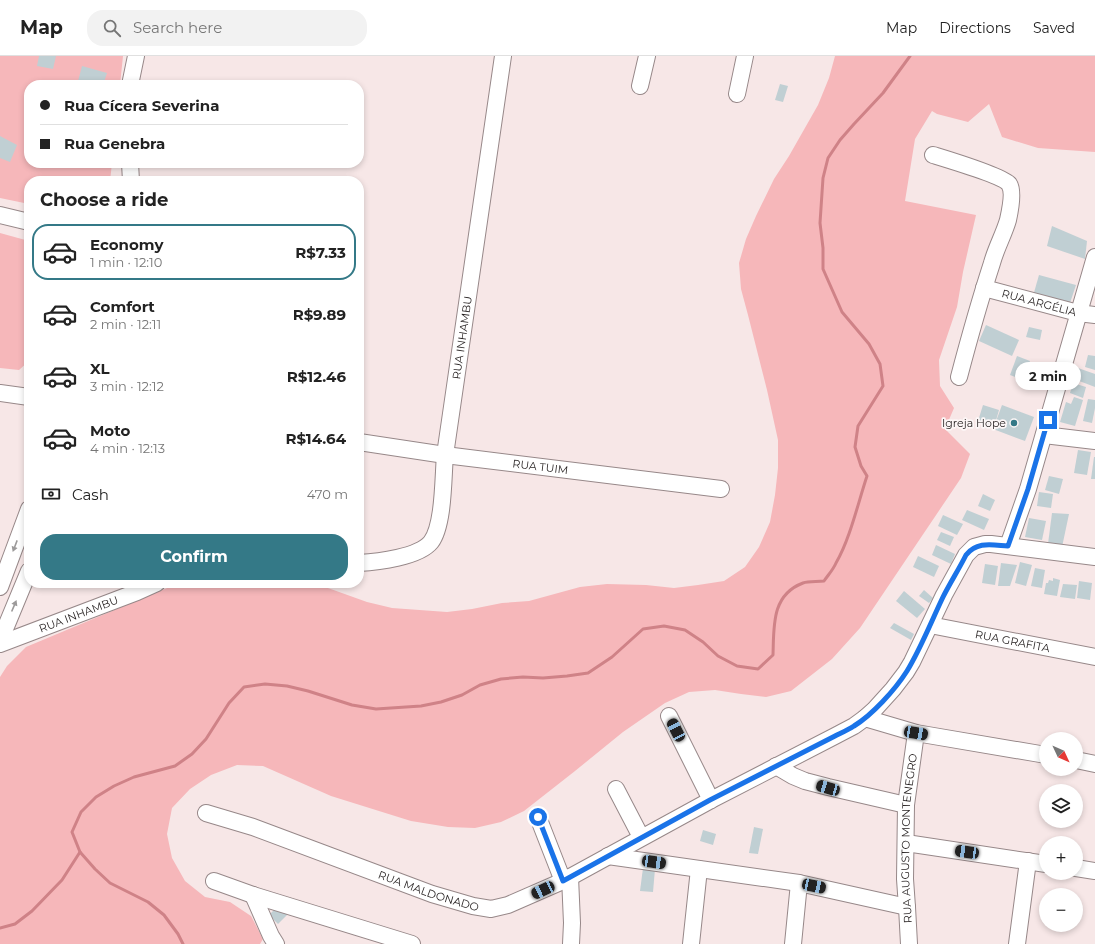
<!DOCTYPE html>
<meta charset="utf-8">
<style>
body{margin:0;font-family:Montserrat,sans-serif;background:#f2f2f2;color:#222;height:100vh;display:flex;flex-direction:column;font-size:15px;white-space:nowrap}
*{box-sizing:border-box;margin:0}
p{font-size:13px;color:#767676}
.icon{flex:none;width:22px;height:22px;fill:none;stroke:currentColor;stroke-width:2;stroke-linecap:round;stroke-linejoin:round}
.map{position:relative;flex:1;overflow:hidden}
.panel{position:absolute;left:24px;top:120px;width:340px;height:412px;display:flex;flex-direction:column;background:#fff;border-radius:16px;box-shadow:0 2px 6px #0003}
.panel>*{flex:none}
.banner{position:absolute;left:24px;top:24px;width:340px;height:88px;border-radius:16px;box-shadow:0 2px 6px #0003;display:grid;align-content:center;height:88px;padding:0 16px;background:#fff}
.needle{width:26px;rotate:134deg}
.controls{position:absolute;left:1039px;top:676px;display:grid;gap:8px}
.controls a{display:grid;place-items:center;width:44px;height:44px;border-radius:50%;background:#fff;box-shadow:0 2px 6px #0003;font-size:20px}
.end{position:absolute;width:18px;height:18px;margin:-9px;border:5px solid #1a73e8;background:#fff;box-shadow:0 0 0 2px #fff}
.from{border-radius:50%}
.bubble{position:absolute;height:28px;border-radius:14px;background:#fff;box-shadow:0 2px 6px #0003;font-size:13px;font-weight:700;line-height:28px;text-align:center}
.car{position:absolute;width:12px;height:24px;margin:-12px -6px;border-radius:5px;box-shadow:0 0 3px 1px #0007;background:linear-gradient(#222 24%,#8ab4d8 0 40%,#222 0 76%,#8ab4d8 0 86%,#222 0)}
.banner b{display:flex;align-items:center;gap:14px;height:38px;font-size:15px}
.banner b+b{border-top:1px solid #e0e0e0}
.banner i{width:10px;height:10px;background:#222}
ul{padding:0;list-style:none}
li{display:flex;align-items:center;gap:12px;height:56px;margin:0 8px 6px;padding:0 8px;border:2px solid transparent;border-radius:16px}
li div{flex:1}
li b{display:block;font-size:15px}
li em{font-style:normal;font-weight:700}
li.selected{border-color:#347987}
li>.icon{width:36px;height:36px;stroke-width:1.5}
h2{padding:0 16px;font-size:18px;line-height:48px}
.pay{display:flex;align-items:center;gap:10px;height:44px;padding:0 16px;font-size:15px}
.pay p{margin-inline-start:auto}
.primary-button{display:flex;gap:8px;margin-top:auto;padding:8px 16px}
.primary-button a{flex:1;height:46px;border-radius:16px;background:#347987;color:#fff;font-size:16px;font-weight:700;line-height:46px;text-align:center}
header{display:flex;align-items:center;gap:24px;box-sizing:border-box;height:56px;padding:0 20px;background:#fff;border-bottom:1px solid #e0e0e0}
header strong{font-size:19px}
nav{display:flex;gap:22px;margin-inline-start:auto;font-size:14px}
.search{width:280px;height:36px;background:#f2f2f2;display:flex;align-items:center;gap:10px;box-sizing:border-box;padding:0 14px;border-radius:16px;color:#767676;font-size:15px}
.map>svg:first-child{display:block}
.green{fill:#f6b7ba}
.lines{fill:none;stroke-linecap:round;stroke-linejoin:round}
.stream{stroke:#cf8287;stroke-width:3}
.building{fill:#c0cfd3}
.minor-casing{stroke:#978889;stroke-width:18}
.minor{stroke:#fff;stroke-width:16}
.oneway{fill:#9c9a9a}
.route{stroke:#1a73e8;stroke-width:5}
.poi-dot{fill:#347987;stroke:#fdf7f7;stroke-width:1.5}
.labels{text-anchor:middle;stroke-width:3.5;stroke-linejoin:round;paint-order:stroke}
.street-label{font-size:11px;fill:#241f1f;stroke:#fdf7f7}
.poi-label{font-size:11px;fill:#241f1f;stroke:#fdf7f7;text-anchor:end}
</style>
<header>
<strong>Map</strong>
<div class="search"><svg class="icon" aria-label="search" viewBox="0 0 24 24"><circle cx="10" cy="10" r="6"/><path d="M15 15l6 6"/></svg>Search here</div>
<nav><a>Map</a><a>Directions</a><a>Saved</a></nav>
</header>
<div class="map">
<svg width="1095" height="888" viewBox="0 0 1095 888">
<rect width="100%" height="100%" fill="#f7e7e7"/>
<g class="green">
<polygon points="0,0 123,0 120,29 29,29 29,107 112,107 110,125 29,125 29,148 0,142"/>
<polygon points="835,0 1095,0 1095,96 1038,92 1002,81 989,48 968,66 937,58 932,55 915,83 905,145 976,159 963,216 957,251 939,304 940,330 954,352 945,373 970,398 961,422 860,572 832,603 791,635 766,641 741,638 715,634 689,636 665,647 623,676 575,715 524,755 501,766 475,772 448,771 411,765 331,740 263,710 237,709 211,719 190,733 172,752 167,778 172,802 185,825 205,841 230,846 251,860 263,883 260,888 0,888 0,621 7,610 26,591 179,527 314,527 367,546 392,552 447,556 472,553 502,547 529,545 580,531 607,528 646,529 674,532 698,529 724,525 745,511 759,491 770,466 775,439 778,412 778,384 767,334 748,259 741,233 739,207 746,183 756,160 774,123 789,100 818,49 829,22"/>
<polygon points="0,177 29,185 29,305 19,314 0,312"/>
</g>
<g class="lines">
<g class="stream">
<polyline points="0,872 15,868 32,855 62,824 80,796"/>
<path d="M183 888 178 878 164 859 148 846 110 827 95 813 80 796 72 776 81 756 96 741 114 730 134 721 175 710 192 698 206 683 229 647 244 631 265 628 287 630 308 635 352 649 376 653 421 650 441 646 462 639 480 629 501 623 523 621 543 622 567 620 588 617 612 601 643 573 664 570 685 574 703 586 718 600 737 610 758 613 773 599C774 571 771 539 803 527 809 525 818 526 824 525 828 519 833 514 836 507 850 483 858 447 867 420L861 410 855 391 858 370 883 330 880 308 869 288 842 256 823 213V192L820 167 823 122 828 102 840 84 854 68 883 37 910 0"/>
</g>
</g>
<g class="building">
<polygon points="39,0 56,0 53,13 37,10"/>
<polygon points="82,10 107,17 103,29 77,29"/>
<polygon points="780,28 788,30 783,46 775,44"/>
<polygon points="0,80 17,89 10,106 0,102"/>
<polygon points="1052,170 1087,185 1085,203 1047,190"/>
<polygon points="1039,219 1076,229 1069,250 1033,240"/>
<polygon points="986,269 1019,284 1012,300 979,285"/>
<polygon points="1029,271 1042,274 1040,284 1026,281"/>
<polygon points="1088,299 1095,300 1095,314 1085,311"/>
<polygon points="1017,300 1030,305 1023,324 1010,319"/>
<polygon points="1078,312 1095,318 1095,331 1074,323"/>
<polygon points="1073,327 1086,331 1083,342 1070,337"/>
<polygon points="1074,341 1083,344 1075,370 1060,366 1066,346 1071,348"/>
<polygon points="1088,343 1095,344 1095,352 1092,367 1083,365"/>
<polygon points="983,349 999,354 995,368 1002,349 1034,361 1025,385 993,373 994,370 978,365"/>
<polygon points="1078,394 1091,396 1087,419 1074,417"/>
<polygon points="1094,401 1095,401 1095,423 1091,423"/>
<polygon points="1049,420 1063,423 1059,438 1045,434"/>
<polygon points="1039,436 1053,438 1051,452 1037,450"/>
<polygon points="983,438 995,444 990,455 978,450"/>
<polygon points="967,454 989,463 984,474 962,464"/>
<polygon points="1052,457 1069,458 1062,491 1048,488"/>
<polygon points="943,459 963,468 957,479 938,470"/>
<polygon points="1029,462 1046,465 1042,484 1025,481"/>
<polygon points="941,476 954,481 950,490 937,484"/>
<polygon points="936,489 955,498 951,508 932,499"/>
<polygon points="918,500 939,510 934,521 913,511"/>
<polygon points="1020,506 1032,509 1026,530 1015,527"/>
<polygon points="1001,507 1017,509 1010,530 998,530"/>
<polygon points="985,508 998,510 995,529 982,527"/>
<polygon points="1035,512 1045,514 1042,532 1031,530"/>
<polygon points="1053,522 1060,524 1057,540 1044,538 1046,527 1048,527 1049,524 1053,525"/>
<polygon points="1079,525 1092,527 1090,544 1077,542"/>
<polygon points="1063,528 1077,529 1075,543 1060,541"/>
<polygon points="924,534 933,542 929,547 919,540"/>
<polygon points="904,535 925,553 917,562 896,545"/>
<polygon points="894,567 914,578 911,584 890,572"/>
<polygon points="754,771 763,773 758,798 749,797"/>
<polygon points="703,774 716,778 713,789 700,785"/>
<polygon points="643,812 655,813 653,836 640,835"/>
<polygon points="279,849 288,858 278,868 269,859"/>
</g>
<g class="lines">
<defs>
<g id="minor">
<polyline points="130,29 136,0"/>
<polyline points="640,30 647,0"/>
<polyline points="737,38 745,0"/>
<path d="M933 99C946 103 1003 120 1009 128 1014 135 1010 155 1008 164 1004 178 996 192 992 207 980 244 969 283 959 321"/>
<polyline points="130,107 131,125"/>
<polyline points="0,159 29,166"/>
<path id="s1" d="M984 232 1078 257 1095 259"/>
<polyline points="0,337 29,341"/>
<polyline points="1044,379 1095,385"/>
<path id="s2" d="M359 386 445 399 721 433"/>
<polyline points="1008,490 1028,433 1095,201"/>
<path id="s3" d="M359 507C378 506 419 501 431 486 444 469 443 421 445 399L503 0"/>
<polyline points="0,531 29,453"/>
<path id="s4" d="M930 569 1095 601"/>
<polyline points="0,585 29,515"/>
<path id="s5" d="M0 588 137 536 157 527"/>
<polyline points="669,660 711,744"/>
<polyline points="865,662 916,677 1046,699"/>
<polyline points="1076,704 1095,708"/>
<polyline points="776,710 793,720 805,725 828,731 906,749"/>
<polyline points="616,733 641,781"/>
<path id="s6" d="M206 757 253 771 432 838 473 850 491 853 508 849 563 825 711 744 835 680 854 670 865 662 874 654 893 633 906 616 912 606 944 539 966 499 974 491 985 488H991L1095 501"/>
<polyline points="538,761 563,825"/>
<polyline points="906,787 1046,808"/>
<polyline points="608,800 799,827 907,851"/>
<polyline points="1076,812 1095,815"/>
<polyline points="570,821 572,867 571,888"/>
<polyline points="214,825 253,839 412,888"/>
<polyline points="253,839 271,880 276,888"/>
<polyline points="691,888 699,813"/>
<polyline points="793,888 799,827"/>
<path id="s7" d="M909 888 907 851 905 823 906 749 916 677"/>
<polyline points="1017,888 1028,805"/>
</g>
</defs>
<use href="#minor" class="minor-casing"/>
<use href="#minor" class="minor"/>
</g>
<defs><path id="oneway-solid" d="M-6-.8H1V-3.2L6.5 0L1 3.2V.8H-6Z"/></defs>
<g class="oneway">
<use href="#oneway-solid" transform="translate(15 490) rotate(111)"/>
<use href="#oneway-solid" transform="translate(14 550) rotate(-67)"/>
</g>
<g class="lines">
<path class="route" d="M538 761 563 825 710 744 835 680C841 677 848 674 854 670 872 659 895 634 907 615 921 592 931 566 943 541 950 527 959 513 966 499 977 485 992 489 1008 490L1028 433 1048 364"/>
</g>
<circle class="poi-dot" cx="1014" cy="367" r="4"/>
<g class="labels">
<g class="street-label">
<text dy="4" stroke="none"><textPath href="#s1" startOffset="57">RUA ARGÉLIA</textPath></text>
<text dy="4" stroke="none"><textPath href="#s3" startOffset="284">RUA INHAMBU</textPath></text>
<text dy="4" stroke="none"><textPath href="#s2" startOffset="183">RUA TUIM</textPath></text>
<text dy="4" stroke="none"><textPath href="#s5" startOffset="84">RUA INHAMBU</textPath></text>
<text dy="4" stroke="none"><textPath href="#s4" startOffset="84">RUA GRAFITA</textPath></text>
<text dy="4" stroke="none"><textPath href="#s7" startOffset="106">RUA AUGUSTO MONTENEGRO</textPath></text>
<text dy="4" stroke="none"><textPath href="#s6" startOffset="236">RUA MALDONADO</textPath></text>
</g>
<g class="poi-label">
<text x="1006" y="371">Igreja Hope</text>
</g>
</g>
</svg>
<div class="controls">
<a><svg class="needle" viewBox="-14 -14 28 28"><path d="M0-13l5 13h-10z" fill="#e53935"/><path d="M0 13l5-13h-10z" fill="#767676"/></svg></a>
<a><svg class="icon" aria-label="layers" viewBox="0 0 24 24"><path d="M12 4l9 5-9 5-9-5zM3 14l9 5 9-5"/></svg></a>
<a>+</a>
<a>−</a>
</div>
<i class="end from" style="left:538px;top:761px"></i>
<i class="end" style="left:1048px;top:364px"></i>
<div class="bubble" style="left:1015px;top:306px;width:66px">2 min</div>
<i class="car" style="left:676px;top:674px;rotate:333deg"></i>
<i class="car" style="left:916px;top:677px;rotate:100deg"></i>
<i class="car" style="left:828px;top:732px;rotate:286deg"></i>
<i class="car" style="left:967px;top:796px;rotate:278deg"></i>
<i class="car" style="left:654px;top:806px;rotate:98deg"></i>
<i class="car" style="left:814px;top:830px;rotate:102deg"></i>
<i class="car" style="left:543px;top:834px;rotate:245deg"></i>
<div class="banner">
<b><i class="from"></i>Rua Cícera Severina</b>
<b><i></i>Rua Genebra</b>
</div>
<section class="panel">
<h2>Choose a ride</h2>
<ul>
<li class="selected"><svg class="icon" aria-label="car" viewBox="0 0 24 24"><path d="M5 17H2v-5l4-1 3-4h7l3 4 3 1v5h-3M9 17h6M6 11h13"/><circle cx="7" cy="17" r="2"/><circle cx="17" cy="17" r="2"/></svg><div><b>Economy</b><p>1 min · 12:10</p></div><em>R$7.33</em></li>
<li><svg class="icon" aria-label="car" viewBox="0 0 24 24"><path d="M5 17H2v-5l4-1 3-4h7l3 4 3 1v5h-3M9 17h6M6 11h13"/><circle cx="7" cy="17" r="2"/><circle cx="17" cy="17" r="2"/></svg><div><b>Comfort</b><p>2 min · 12:11</p></div><em>R$9.89</em></li>
<li><svg class="icon" aria-label="car" viewBox="0 0 24 24"><path d="M5 17H2v-5l4-1 3-4h7l3 4 3 1v5h-3M9 17h6M6 11h13"/><circle cx="7" cy="17" r="2"/><circle cx="17" cy="17" r="2"/></svg><div><b>XL</b><p>3 min · 12:12</p></div><em>R$12.46</em></li>
<li><svg class="icon" aria-label="car" viewBox="0 0 24 24"><path d="M5 17H2v-5l4-1 3-4h7l3 4 3 1v5h-3M9 17h6M6 11h13"/><circle cx="7" cy="17" r="2"/><circle cx="17" cy="17" r="2"/></svg><div><b>Moto</b><p>4 min · 12:13</p></div><em>R$14.64</em></li>
</ul>
<div class="pay"><svg class="icon" aria-label="cash" viewBox="0 0 24 24"><path d="M3 7h18v10H3z"/><circle cx="12" cy="12" r="2"/></svg>Cash<p>470 m</p></div>
<div class="primary-button"><a>Confirm</a></div>
</section>
</div>
